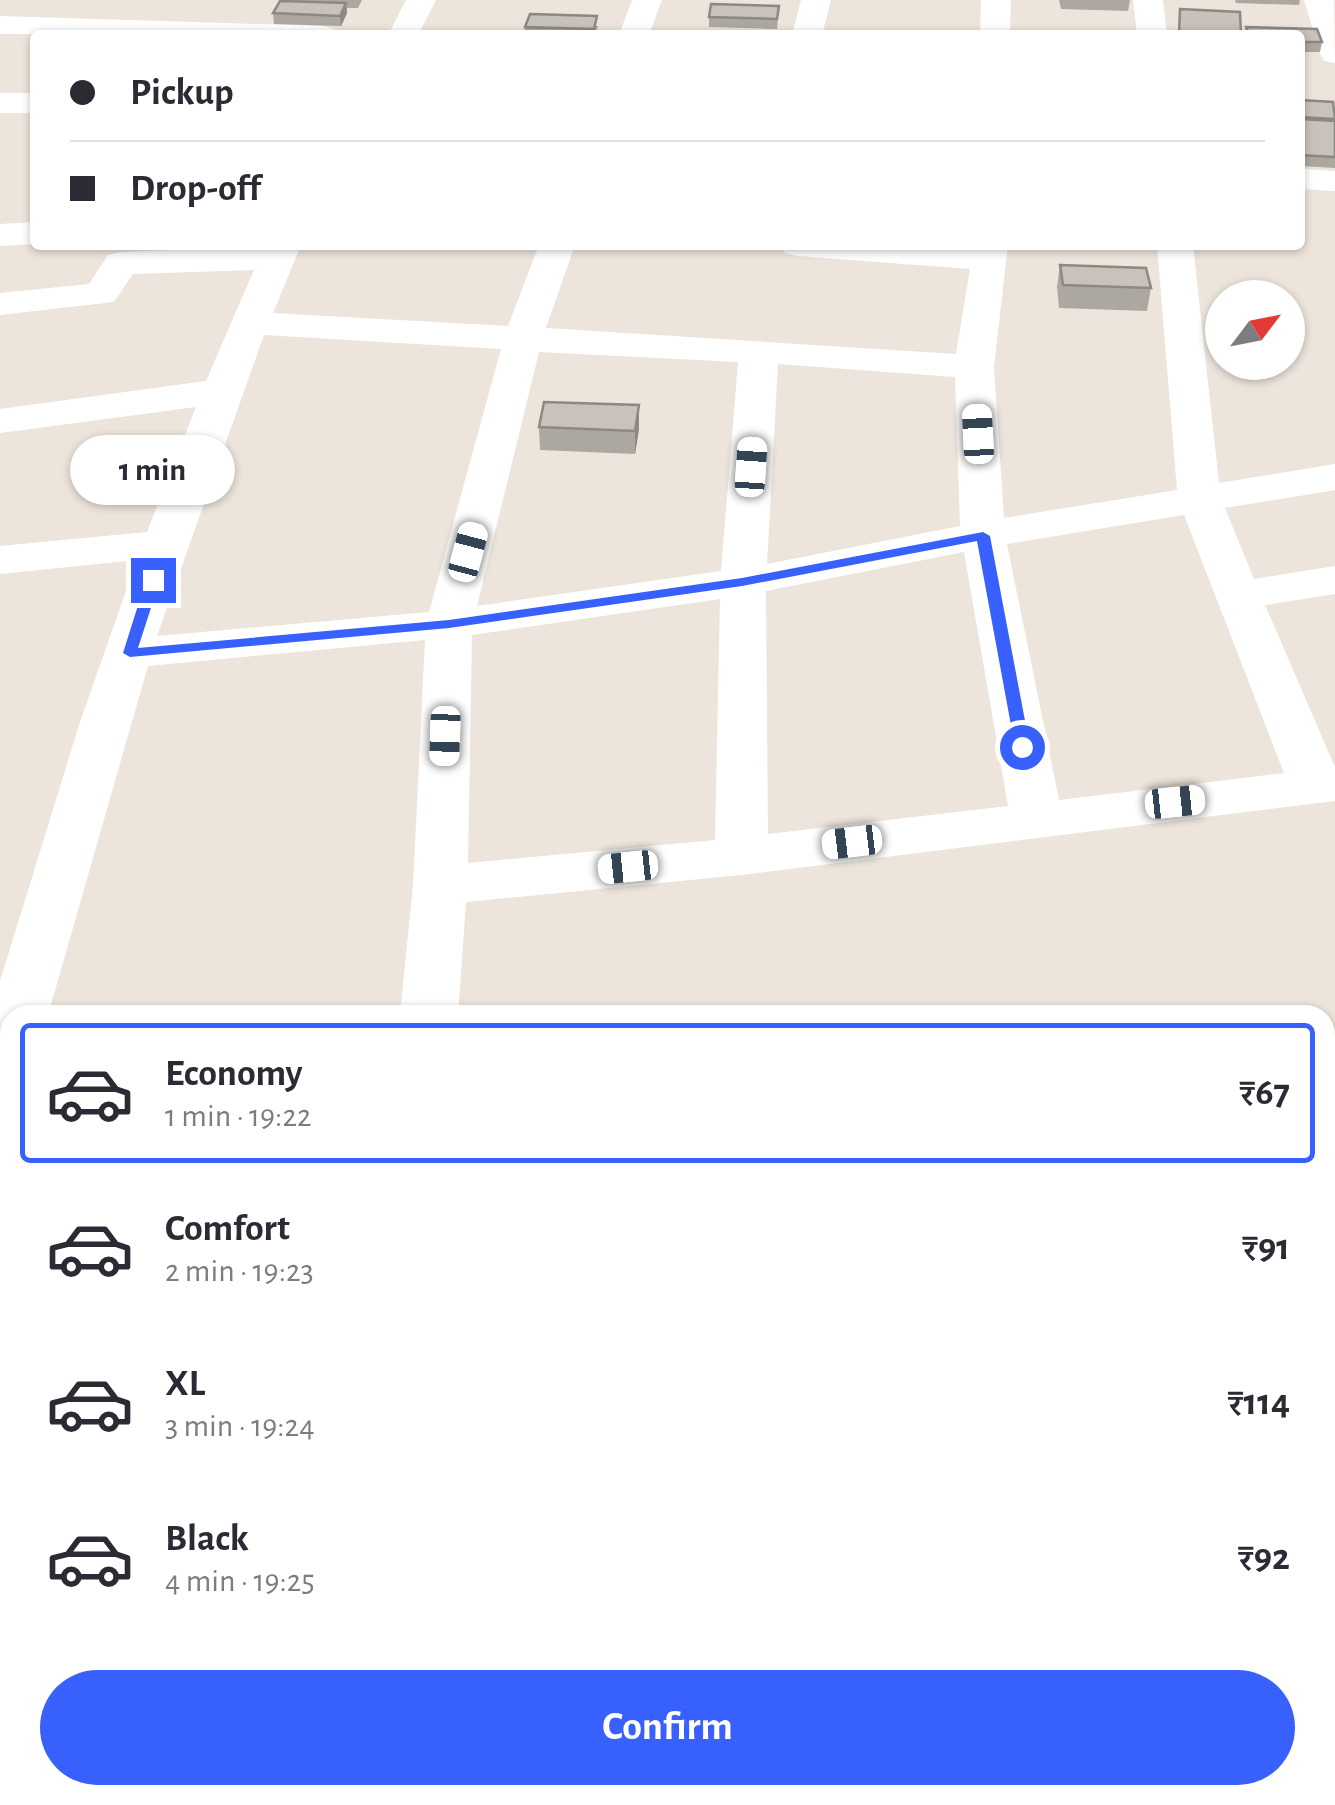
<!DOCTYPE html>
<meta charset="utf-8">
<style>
body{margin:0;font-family:"Alegreya Sans",sans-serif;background:#f7f7f7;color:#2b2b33;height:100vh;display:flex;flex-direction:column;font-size:38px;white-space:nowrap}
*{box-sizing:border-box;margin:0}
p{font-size:32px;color:#7c7c81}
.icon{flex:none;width:55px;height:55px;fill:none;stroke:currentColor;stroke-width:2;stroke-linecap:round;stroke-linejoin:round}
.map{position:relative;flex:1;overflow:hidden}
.panel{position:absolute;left:0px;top:1005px;width:1335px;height:800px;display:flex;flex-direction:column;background:#fff;border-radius:30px 30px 0 0;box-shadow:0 2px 8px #0004}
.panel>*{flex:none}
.top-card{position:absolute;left:30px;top:30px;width:1275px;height:220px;border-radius:10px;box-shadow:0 2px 8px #0004;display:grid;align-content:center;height:220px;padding:0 40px;background:#fff}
.needle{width:65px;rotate:58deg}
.buttons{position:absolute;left:1205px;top:280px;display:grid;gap:20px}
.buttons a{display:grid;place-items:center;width:100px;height:100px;border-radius:50%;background:#fff;box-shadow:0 2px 8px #0004;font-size:50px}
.end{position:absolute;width:45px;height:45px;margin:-22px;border:12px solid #3860fd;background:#fff;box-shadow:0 0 0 5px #fff}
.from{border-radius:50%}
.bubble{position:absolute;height:70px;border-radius:35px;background:#fff;box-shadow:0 2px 8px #0004;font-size:32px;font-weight:700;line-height:70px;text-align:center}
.car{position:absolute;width:30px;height:60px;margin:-30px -15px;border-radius:12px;box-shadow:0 0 8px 2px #0007;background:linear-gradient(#fff 24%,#345 0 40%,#fff 0 76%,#345 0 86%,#fff 0)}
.top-card b{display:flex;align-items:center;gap:35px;height:95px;font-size:38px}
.top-card b+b{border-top:2px solid #e1e1e2}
.top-card i{width:25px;height:25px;background:#2b2b33}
ul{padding:18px 0 0;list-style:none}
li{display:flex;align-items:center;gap:30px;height:140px;margin:0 20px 15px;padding:0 20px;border:5px solid transparent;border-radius:10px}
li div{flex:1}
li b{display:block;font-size:38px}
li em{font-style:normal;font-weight:700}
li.current{border-color:#3860fd}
li>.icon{width:90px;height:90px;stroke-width:1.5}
.primary-button{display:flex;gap:20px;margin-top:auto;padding:20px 40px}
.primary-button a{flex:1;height:115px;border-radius:60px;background:#3860fd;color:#fff;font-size:40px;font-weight:700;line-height:115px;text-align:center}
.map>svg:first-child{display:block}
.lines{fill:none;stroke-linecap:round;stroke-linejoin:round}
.minor{fill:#fff;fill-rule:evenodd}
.wall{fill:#aca7a1}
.shaded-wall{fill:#8c8883}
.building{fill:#c8c2bb;stroke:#8c8883;stroke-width:2.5}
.route{fill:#3860fd}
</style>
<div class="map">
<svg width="1335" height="1805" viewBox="0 0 1335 1805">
<rect width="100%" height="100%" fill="#ede5dc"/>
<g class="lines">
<g class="minor">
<polygon points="406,0 436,0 418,35 388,35"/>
<polygon points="632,0 662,0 649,35 619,35"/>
<polygon points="801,0 831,0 822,35 792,35"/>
<polygon points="981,0 1011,0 1010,35 980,35"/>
<polygon points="1133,0 1163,0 1167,35 1137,35"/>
<polygon points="1304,0 1334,0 1335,63 1324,61 1320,54"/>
<polygon points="0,16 323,26 334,29 338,35 0,34"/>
<rect x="0" y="93" width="35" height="20"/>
<polygon points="1300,169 1335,171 1335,191 1300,189"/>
<polygon points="35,222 35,244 0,246 0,224"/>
<path d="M301 245 273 313 508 326 539 245H575L546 328 956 354 970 269 798 256 785 253 780 245H1008L994 367 1004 518 1177 490 1157 245H1193L1219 483 1335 464V490L1225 508 1254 579 1335 566V594L1265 605 1335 767V801L741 875 466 902 458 1015H400L413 885 425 640 148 666 48 1015H10V1105L0 1108V981L80 722 137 560 0 574V546L147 532 196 407 0 433V409L206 381 254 270 133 274 114 302 0 315V293L89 284 108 255 121 252ZM264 335 501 349 429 612 157 636ZM539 352 738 362 721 571 477 606ZM778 364 955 377 960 526 767 564ZM1184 515 1284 773 1059 800 1007 544ZM964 552 1008 806 768 834 766 591ZM720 599 715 840 468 863 472 635Z"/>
<polygon points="1335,1043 1335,1089 1325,1091 1325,1045"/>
<polygon points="10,1195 10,1247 0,1248 0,1196"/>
<polygon points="1335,1402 1335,1466 1325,1468 1325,1404"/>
<polygon points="10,1595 10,1669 0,1670 0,1596"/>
</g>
</g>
<g class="wall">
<polygon points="291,0 362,0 358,8 347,8 347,13 341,26 274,24 273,13"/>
<polygon points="1059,0 1130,0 1128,11 1061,9"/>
<polygon points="1235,0 1300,0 1299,5 1236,3"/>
<polygon points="779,6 777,29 709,27 709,17"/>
<polygon points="598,26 595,35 525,35 525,27"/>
<polygon points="1246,27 1317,29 1322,42 1320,52 1300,52 1300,35 1245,35"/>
<polygon points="1300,100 1335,110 1335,168 1300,166"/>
<polygon points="1060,265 1151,288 1147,311 1059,308 1057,287"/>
<polygon points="539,427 639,429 635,454 540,450"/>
</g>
<g class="shaded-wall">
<polygon points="346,3 347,13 341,26 340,16"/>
<polygon points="639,405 639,429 635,454 635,431"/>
</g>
<g class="building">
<polygon points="280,1 346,3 340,16 273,13"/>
<polygon points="711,4 779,6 777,19 709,17"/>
<polygon points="1180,9 1240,12 1241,35 1179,35"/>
<polygon points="530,14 597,16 594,29 525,27"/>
<polygon points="1246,27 1317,29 1322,42 1300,42 1300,35 1249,35"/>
<polygon points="526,32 594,34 525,35"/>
<polygon points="272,33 340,35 271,35"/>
<polygon points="1300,100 1333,102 1335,119 1300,117"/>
<polygon points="1300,119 1335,121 1335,157 1300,155"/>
<polygon points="1060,265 1146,268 1151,288 1063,285"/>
<polygon points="544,402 639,405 635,431 539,427"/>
</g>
<polygon class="route" points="983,532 990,536 1030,747 1022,752 1015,747 977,541 742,586 449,628 130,657 123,653 146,580 153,576 160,580 138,648 449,620 742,578"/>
</svg>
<div class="buttons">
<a><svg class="needle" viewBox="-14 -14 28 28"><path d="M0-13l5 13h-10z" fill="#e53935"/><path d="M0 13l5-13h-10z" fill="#7c7c81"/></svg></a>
</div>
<i class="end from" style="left:1022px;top:747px"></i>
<i class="end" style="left:153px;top:580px"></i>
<div class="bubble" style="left:70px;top:435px;width:165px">1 min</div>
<i class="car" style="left:978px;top:434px;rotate:357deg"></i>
<i class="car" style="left:751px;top:467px;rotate:4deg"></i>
<i class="car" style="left:468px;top:552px;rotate:15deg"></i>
<i class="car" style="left:445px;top:736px;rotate:182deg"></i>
<i class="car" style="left:1175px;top:802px;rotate:84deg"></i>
<i class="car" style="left:852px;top:842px;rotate:263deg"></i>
<i class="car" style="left:628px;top:867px;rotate:264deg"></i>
<div class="top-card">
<b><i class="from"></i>Pickup</b>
<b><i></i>Drop-off</b>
</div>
<section class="panel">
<ul>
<li class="current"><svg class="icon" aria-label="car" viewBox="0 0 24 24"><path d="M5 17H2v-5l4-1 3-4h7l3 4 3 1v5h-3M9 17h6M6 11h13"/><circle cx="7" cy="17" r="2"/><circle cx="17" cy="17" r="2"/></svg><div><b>Economy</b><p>1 min · 19:22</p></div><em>₹67</em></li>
<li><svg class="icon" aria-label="car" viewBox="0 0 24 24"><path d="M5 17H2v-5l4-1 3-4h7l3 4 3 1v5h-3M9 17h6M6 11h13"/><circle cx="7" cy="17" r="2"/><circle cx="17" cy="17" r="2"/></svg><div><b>Comfort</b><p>2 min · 19:23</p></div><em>₹91</em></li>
<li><svg class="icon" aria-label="car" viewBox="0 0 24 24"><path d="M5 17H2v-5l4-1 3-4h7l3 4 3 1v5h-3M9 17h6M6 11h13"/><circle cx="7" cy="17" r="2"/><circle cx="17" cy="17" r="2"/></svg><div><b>XL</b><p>3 min · 19:24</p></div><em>₹114</em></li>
<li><svg class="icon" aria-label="car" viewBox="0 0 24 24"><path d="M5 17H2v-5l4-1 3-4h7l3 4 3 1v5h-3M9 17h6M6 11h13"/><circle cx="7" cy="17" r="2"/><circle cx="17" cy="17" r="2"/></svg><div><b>Black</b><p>4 min · 19:25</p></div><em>₹92</em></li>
</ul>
<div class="primary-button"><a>Confirm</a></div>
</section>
</div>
